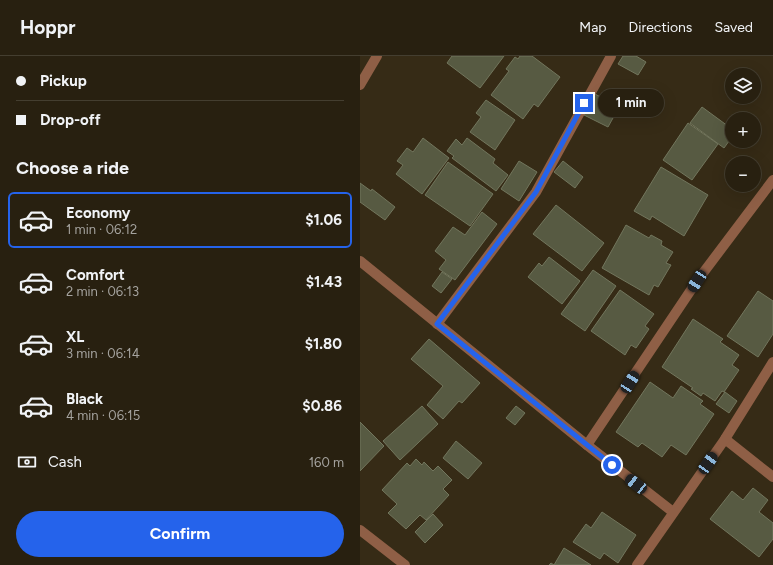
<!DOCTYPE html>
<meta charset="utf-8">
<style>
body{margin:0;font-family:Figtree,sans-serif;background:#342d1e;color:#f1f3f6;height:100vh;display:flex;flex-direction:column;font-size:15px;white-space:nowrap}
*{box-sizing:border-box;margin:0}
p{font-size:13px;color:#a5a39f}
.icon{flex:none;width:22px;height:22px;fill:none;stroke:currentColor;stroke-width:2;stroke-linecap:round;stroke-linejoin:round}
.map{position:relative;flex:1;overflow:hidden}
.sheet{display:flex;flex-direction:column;background:#282010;width:360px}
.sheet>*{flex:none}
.hud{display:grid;align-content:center;height:88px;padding:0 16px;background:#282010}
.controls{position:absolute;left:365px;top:12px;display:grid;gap:8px}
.controls a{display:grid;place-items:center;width:36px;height:36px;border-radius:50%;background:#282010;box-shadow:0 4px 16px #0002,0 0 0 1px #443e30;font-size:20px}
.end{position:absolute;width:18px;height:18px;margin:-9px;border:5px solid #2563eb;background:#fff;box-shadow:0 0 0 2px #fff}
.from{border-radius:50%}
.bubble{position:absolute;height:28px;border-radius:14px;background:#282010;box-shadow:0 4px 16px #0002,0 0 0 1px #443e30;font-size:13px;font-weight:700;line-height:28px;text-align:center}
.car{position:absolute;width:12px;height:24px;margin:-12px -6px;border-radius:5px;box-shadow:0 0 3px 1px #0007;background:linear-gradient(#222 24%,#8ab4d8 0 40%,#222 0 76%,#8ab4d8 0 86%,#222 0)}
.hud b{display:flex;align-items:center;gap:14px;height:38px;font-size:15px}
.hud b+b{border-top:1px solid #443e30}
.hud i{width:10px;height:10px;background:#f1f3f6}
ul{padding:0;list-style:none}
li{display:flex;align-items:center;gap:12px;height:56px;margin:0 8px 6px;padding:0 8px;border:2px solid transparent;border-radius:6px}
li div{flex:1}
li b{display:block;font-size:15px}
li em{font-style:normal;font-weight:700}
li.selected{border-color:#2563eb}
li>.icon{width:36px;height:36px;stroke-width:1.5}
h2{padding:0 16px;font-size:18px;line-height:48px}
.pay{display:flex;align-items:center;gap:10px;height:44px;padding:0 16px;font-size:15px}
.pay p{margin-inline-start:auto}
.action{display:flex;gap:8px;margin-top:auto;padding:8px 16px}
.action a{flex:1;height:46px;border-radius:24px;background:#2563eb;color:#fff;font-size:16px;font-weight:700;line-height:46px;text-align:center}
header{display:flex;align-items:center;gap:24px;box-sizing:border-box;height:56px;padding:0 20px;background:#282010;border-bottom:1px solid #443e30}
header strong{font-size:19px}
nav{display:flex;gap:22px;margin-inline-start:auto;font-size:14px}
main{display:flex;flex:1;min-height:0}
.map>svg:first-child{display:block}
.building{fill:#575a42;stroke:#72765d}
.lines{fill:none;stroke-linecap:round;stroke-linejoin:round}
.street{stroke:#8f5f46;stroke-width:10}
.route{stroke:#2563eb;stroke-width:5}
</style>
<header>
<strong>Hoppr</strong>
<nav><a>Map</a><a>Directions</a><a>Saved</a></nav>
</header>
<main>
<section class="sheet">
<div class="hud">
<b><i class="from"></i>Pickup</b>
<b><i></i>Drop-off</b>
</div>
<h2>Choose a ride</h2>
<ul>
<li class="selected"><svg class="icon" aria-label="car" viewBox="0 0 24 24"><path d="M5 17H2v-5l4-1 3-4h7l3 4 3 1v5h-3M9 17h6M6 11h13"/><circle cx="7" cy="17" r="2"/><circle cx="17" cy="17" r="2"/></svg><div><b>Economy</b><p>1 min · 06:12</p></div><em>$1.06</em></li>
<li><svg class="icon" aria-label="car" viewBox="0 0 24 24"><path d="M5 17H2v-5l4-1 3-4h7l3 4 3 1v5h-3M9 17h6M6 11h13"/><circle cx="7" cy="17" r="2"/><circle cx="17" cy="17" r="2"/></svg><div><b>Comfort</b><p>2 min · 06:13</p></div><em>$1.43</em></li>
<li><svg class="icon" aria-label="car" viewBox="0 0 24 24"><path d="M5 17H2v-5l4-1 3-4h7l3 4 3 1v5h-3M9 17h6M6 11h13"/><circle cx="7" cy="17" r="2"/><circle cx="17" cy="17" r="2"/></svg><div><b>XL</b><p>3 min · 06:14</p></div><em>$1.80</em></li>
<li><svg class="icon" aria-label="car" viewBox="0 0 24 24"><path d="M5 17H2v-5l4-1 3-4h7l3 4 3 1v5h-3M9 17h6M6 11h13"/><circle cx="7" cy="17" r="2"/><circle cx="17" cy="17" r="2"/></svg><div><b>Black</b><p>4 min · 06:15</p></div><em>$0.86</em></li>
</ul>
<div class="pay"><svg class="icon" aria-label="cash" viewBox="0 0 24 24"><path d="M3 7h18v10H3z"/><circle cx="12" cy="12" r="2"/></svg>Cash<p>160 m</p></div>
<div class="action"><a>Confirm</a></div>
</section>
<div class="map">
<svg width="413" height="509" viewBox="0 0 413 509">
<rect width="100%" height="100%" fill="#362b16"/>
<g class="building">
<polygon points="92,0 144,0 120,32 87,7"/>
<polygon points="160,0 172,0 200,21 178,51 174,48 163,63 131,39 149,15 146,13 155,1 158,3"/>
<polygon points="263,0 276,0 286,6 278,19 258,8"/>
<polygon points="250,37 263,44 248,71 224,59 235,38 246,44"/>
<polygon points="126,44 155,64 135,94 110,76 121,61 116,57"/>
<polygon points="342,51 372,73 372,81 364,92 330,67"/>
<polygon points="328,67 358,88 332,124 303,104"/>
<polygon points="63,82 89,102 62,138 36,118 43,109 37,105 47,92 53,96"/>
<polygon points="107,82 135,103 133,107 148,119 136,135 92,102 94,100 87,95 96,83 102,89"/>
<polygon points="159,105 177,116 159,145 141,133"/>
<polygon points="203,105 223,121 215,132 194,116"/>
<polygon points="88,106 133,138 110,170 65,139"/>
<polygon points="301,111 348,139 324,180 292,160 290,164 274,155"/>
<polygon points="0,127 11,135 12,133 35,151 25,164 0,146"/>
<polygon points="196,149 244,187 222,215 173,178"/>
<polygon points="122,156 137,168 95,224 79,213 86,204 75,195 93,171 105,179"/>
<polygon points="266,169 289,182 291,179 302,185 301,189 313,196 306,207 311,209 298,231 294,229 289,239 242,212"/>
<polygon points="189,201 220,225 202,248 168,221 179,207 182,210"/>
<polygon points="233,214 256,230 225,275 201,258"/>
<polygon points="82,216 92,223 81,237 72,230"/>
<polygon points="260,234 294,258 285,270 289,273 276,292 271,289 265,299 231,275"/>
<polygon points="398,235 413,245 413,278 398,301 367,280"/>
<polygon points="333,263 363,283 360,286 379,299 372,309 379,314 364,336 362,335 355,345 343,337 341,340 331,333 333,332 302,311"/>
<polygon points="69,283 120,327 102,347 99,345 83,363 67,349 83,330 51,303"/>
<polygon points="290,326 313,342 321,330 343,345 340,348 354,358 326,399 311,389 302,401 282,387 278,391 256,376"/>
<polygon points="365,336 377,345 369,357 356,348"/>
<polygon points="62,350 78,368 40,404 23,385"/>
<polygon points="156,350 165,357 155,369 146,362"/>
<polygon points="0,366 24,390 0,415"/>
<polygon points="96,385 122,407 108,423 83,402"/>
<polygon points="56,403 62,409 64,406 73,415 78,410 92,424 83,433 89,439 66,464 60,459 46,473 28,457 37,448 22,434 47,407 50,410"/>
<polygon points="393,432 408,444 399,456 413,467 413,483 399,501 350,463 372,435 383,444"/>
<polygon points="242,456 276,479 258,507 244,497 240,503 213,486 226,468 231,472"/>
<polygon points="73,458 83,469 65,487 55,476"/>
<polygon points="204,492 231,509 189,509 191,507 194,509"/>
</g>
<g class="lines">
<g class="street">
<polyline points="0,29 17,0"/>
<polyline points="0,205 227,389 313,456"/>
<polyline points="77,268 176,136 251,0"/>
<polyline points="365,383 413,421"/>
<polyline points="227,389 337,225 413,124"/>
<polyline points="0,474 45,509"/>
<polyline points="277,509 365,383 413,306"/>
</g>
</g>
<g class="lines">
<polyline class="route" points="224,47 176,136 77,268 252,409"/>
</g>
</svg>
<div class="controls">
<a><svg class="icon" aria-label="layers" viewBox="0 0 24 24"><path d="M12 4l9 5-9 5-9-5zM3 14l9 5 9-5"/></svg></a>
<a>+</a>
<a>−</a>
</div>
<i class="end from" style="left:252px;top:409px"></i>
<i class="end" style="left:224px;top:47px"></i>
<div class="bubble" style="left:238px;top:33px;width:66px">1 min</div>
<i class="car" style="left:337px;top:225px;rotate:213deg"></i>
<i class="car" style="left:270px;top:326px;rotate:33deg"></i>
<i class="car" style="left:348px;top:407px;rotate:35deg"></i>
<i class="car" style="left:276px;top:428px;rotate:308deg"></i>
</div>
</main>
